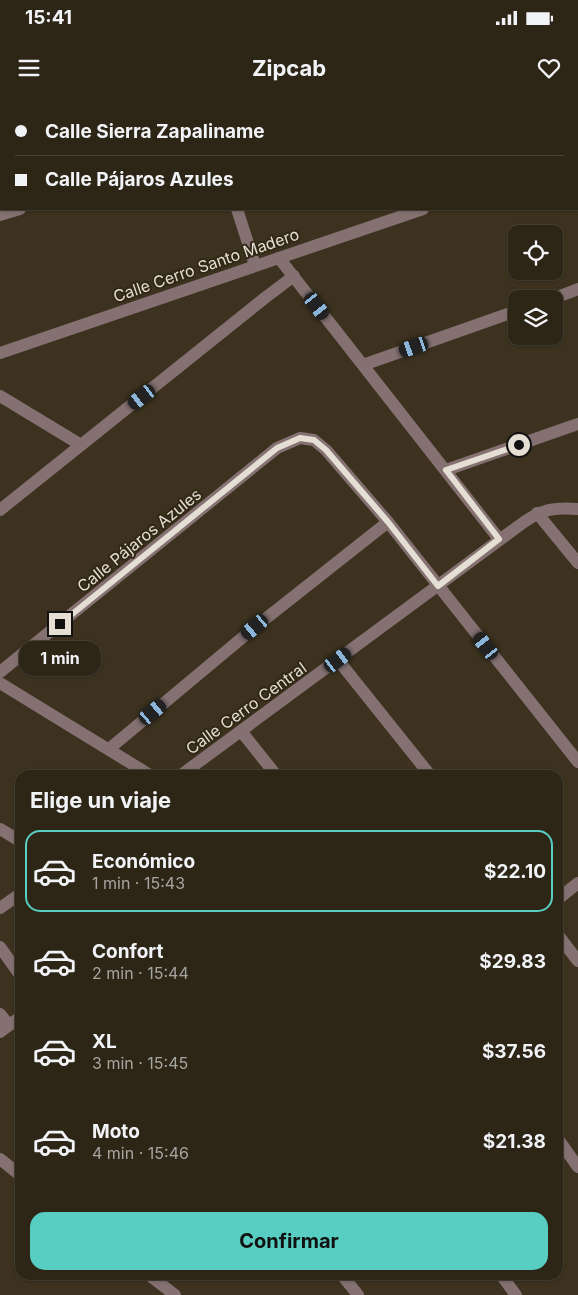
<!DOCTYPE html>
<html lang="es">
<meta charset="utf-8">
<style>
body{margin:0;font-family:Inter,sans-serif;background:#352e20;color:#f1f3f6;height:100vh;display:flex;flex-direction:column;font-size:19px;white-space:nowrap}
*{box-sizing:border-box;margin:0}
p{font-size:16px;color:#a7a5a1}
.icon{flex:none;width:28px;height:28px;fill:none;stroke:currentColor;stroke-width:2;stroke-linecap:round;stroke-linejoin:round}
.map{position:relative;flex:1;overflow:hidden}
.drawer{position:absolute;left:15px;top:670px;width:548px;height:510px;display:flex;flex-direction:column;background:#2d2617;border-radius:15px;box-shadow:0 1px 4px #0004,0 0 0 1px #484336}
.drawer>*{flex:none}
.guide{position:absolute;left:0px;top:0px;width:579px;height:110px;box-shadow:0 1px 4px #0004,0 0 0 1px #484336;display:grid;align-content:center;height:110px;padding:0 15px;background:#2d2617}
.fabs{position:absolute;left:508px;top:125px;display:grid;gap:10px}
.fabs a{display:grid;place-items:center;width:55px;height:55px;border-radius:10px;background:#2d2617;box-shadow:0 1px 4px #0004,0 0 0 1px #484336;font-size:25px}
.end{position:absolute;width:22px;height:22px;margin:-11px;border:6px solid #e4ded3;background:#111;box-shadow:0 0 0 2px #111}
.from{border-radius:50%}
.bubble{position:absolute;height:35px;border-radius:15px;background:#2d2617;box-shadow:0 1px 4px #0004,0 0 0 1px #484336;font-size:16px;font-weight:700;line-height:35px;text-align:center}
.car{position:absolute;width:15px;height:30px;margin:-15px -8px;border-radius:6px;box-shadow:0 0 4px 1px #0007;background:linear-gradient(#222 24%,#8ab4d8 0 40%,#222 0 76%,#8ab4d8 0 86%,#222 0)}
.guide b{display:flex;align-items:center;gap:18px;height:48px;font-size:19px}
.guide b+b{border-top:1px solid #484336}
.guide i{width:12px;height:12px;background:#f1f3f6}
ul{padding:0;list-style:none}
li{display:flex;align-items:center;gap:15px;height:82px;margin:0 10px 8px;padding:0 5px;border:2px solid transparent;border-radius:15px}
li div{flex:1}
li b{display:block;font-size:19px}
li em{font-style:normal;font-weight:700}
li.active{border-color:#57cec1}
li>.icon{width:45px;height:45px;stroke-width:1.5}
h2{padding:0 15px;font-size:22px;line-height:60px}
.button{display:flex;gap:10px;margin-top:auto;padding:10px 15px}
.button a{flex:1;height:58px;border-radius:15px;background:#57cec1;color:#111;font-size:20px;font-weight:700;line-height:58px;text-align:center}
.status{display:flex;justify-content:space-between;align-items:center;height:35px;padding:0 25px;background:#2d2617;direction:ltr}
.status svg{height:14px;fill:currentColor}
header{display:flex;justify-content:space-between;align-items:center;height:65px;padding:0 15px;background:#2d2617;font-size:22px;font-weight:700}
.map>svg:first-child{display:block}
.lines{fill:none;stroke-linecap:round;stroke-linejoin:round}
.minor{stroke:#857172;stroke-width:12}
.route{stroke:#e4ded3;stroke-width:6}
.labels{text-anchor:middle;stroke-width:4;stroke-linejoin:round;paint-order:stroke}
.street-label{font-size:16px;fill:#e4ded3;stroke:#322816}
</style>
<div class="status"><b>15:41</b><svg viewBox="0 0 49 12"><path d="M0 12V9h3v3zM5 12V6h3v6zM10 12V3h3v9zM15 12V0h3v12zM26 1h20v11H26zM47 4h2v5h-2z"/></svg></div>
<header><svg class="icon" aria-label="menu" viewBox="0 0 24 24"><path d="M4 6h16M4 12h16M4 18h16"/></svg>Zipcab<svg class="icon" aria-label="heart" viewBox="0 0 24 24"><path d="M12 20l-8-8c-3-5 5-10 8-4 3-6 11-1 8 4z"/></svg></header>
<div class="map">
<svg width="578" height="1195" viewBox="0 0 578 1195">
<rect width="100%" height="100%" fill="#3c321f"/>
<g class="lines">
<g class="minor">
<polyline points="136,0 138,1"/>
<polyline points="292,0 292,1"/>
<polyline points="340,1 343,0"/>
<polyline points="237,109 255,165"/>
<polyline points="0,115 20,109"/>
<polyline points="279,158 499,439"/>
<polyline points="552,199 578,189"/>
<polyline points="0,253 423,109"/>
<polyline points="363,265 516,211"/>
<polyline points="0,296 81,345"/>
<polyline points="446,370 578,324"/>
<polyline points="0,410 266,197 294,176"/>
<polyline points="537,413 578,463"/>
<polyline points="338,560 430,675"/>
<polyline points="0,572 277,348 300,338 314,340 326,350 388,422 578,662"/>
<polyline points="0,583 150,675"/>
<polyline points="241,631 276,675"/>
<polyline points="109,649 255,527 388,422"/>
<path d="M181 675 524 422C543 409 555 407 578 409"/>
<polyline points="0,729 20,741"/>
<polyline points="558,799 578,783"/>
<polyline points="0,808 20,794"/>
<polyline points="558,835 578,861"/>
<polyline points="0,847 20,875"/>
<polyline points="0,914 9,925"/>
<polyline points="0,932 20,917"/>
<polyline points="558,1039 578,1067"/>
<polyline points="0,1059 20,1075"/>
<polyline points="149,1175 175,1195"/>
<polyline points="342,1175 358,1195"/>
<polyline points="501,1175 516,1195"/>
</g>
</g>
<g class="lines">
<polyline class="route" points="60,524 277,348 300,338 314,340 326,350 388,422 438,486 499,439 446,370 519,345"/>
</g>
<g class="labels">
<g class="street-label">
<text transform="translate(206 165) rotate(-19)" y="6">Calle Cerro Santo Madero</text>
<text transform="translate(139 440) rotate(-39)" y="6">Calle Pájaros Azules</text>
<text transform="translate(246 608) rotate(-36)" y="6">Calle Cerro Central</text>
</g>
</g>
</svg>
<div class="fabs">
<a><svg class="icon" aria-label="locate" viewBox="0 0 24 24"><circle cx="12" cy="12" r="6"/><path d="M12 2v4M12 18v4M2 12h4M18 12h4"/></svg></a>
<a><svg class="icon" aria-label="layers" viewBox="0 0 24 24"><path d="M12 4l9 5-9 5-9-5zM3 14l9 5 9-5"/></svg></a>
</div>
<i class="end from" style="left:519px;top:345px"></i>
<i class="end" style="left:60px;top:524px"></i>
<div class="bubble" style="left:19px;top:541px;width:82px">1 min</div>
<i class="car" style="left:317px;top:206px;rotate:142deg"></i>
<i class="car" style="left:414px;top:247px;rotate:251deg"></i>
<i class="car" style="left:142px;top:297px;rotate:232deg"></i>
<i class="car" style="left:255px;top:527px;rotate:230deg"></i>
<i class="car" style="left:486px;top:546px;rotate:322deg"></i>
<i class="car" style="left:338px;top:560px;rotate:53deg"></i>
<i class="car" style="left:153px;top:612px;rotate:50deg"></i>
<div class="guide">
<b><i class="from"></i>Calle Sierra Zapaliname</b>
<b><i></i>Calle Pájaros Azules</b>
</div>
<section class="drawer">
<h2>Elige un viaje</h2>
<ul>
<li class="active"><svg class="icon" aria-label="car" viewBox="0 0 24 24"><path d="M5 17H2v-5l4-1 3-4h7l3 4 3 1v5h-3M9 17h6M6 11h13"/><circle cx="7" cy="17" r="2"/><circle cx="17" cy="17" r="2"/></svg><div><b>Económico</b><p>1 min · 15:43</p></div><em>$22.10</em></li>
<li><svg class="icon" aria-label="car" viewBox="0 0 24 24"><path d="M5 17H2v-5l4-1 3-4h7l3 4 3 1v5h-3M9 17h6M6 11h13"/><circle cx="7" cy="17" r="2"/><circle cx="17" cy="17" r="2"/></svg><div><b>Confort</b><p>2 min · 15:44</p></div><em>$29.83</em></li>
<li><svg class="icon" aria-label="car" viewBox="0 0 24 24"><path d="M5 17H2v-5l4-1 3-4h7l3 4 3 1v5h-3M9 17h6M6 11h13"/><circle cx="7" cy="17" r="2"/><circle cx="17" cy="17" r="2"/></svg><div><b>XL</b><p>3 min · 15:45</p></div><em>$37.56</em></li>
<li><svg class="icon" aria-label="car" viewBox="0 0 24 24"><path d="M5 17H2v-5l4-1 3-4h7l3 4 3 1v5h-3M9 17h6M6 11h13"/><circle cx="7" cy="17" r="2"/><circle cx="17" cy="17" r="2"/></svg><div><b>Moto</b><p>4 min · 15:46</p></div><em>$21.38</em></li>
</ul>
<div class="button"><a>Confirmar</a></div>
</section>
</div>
